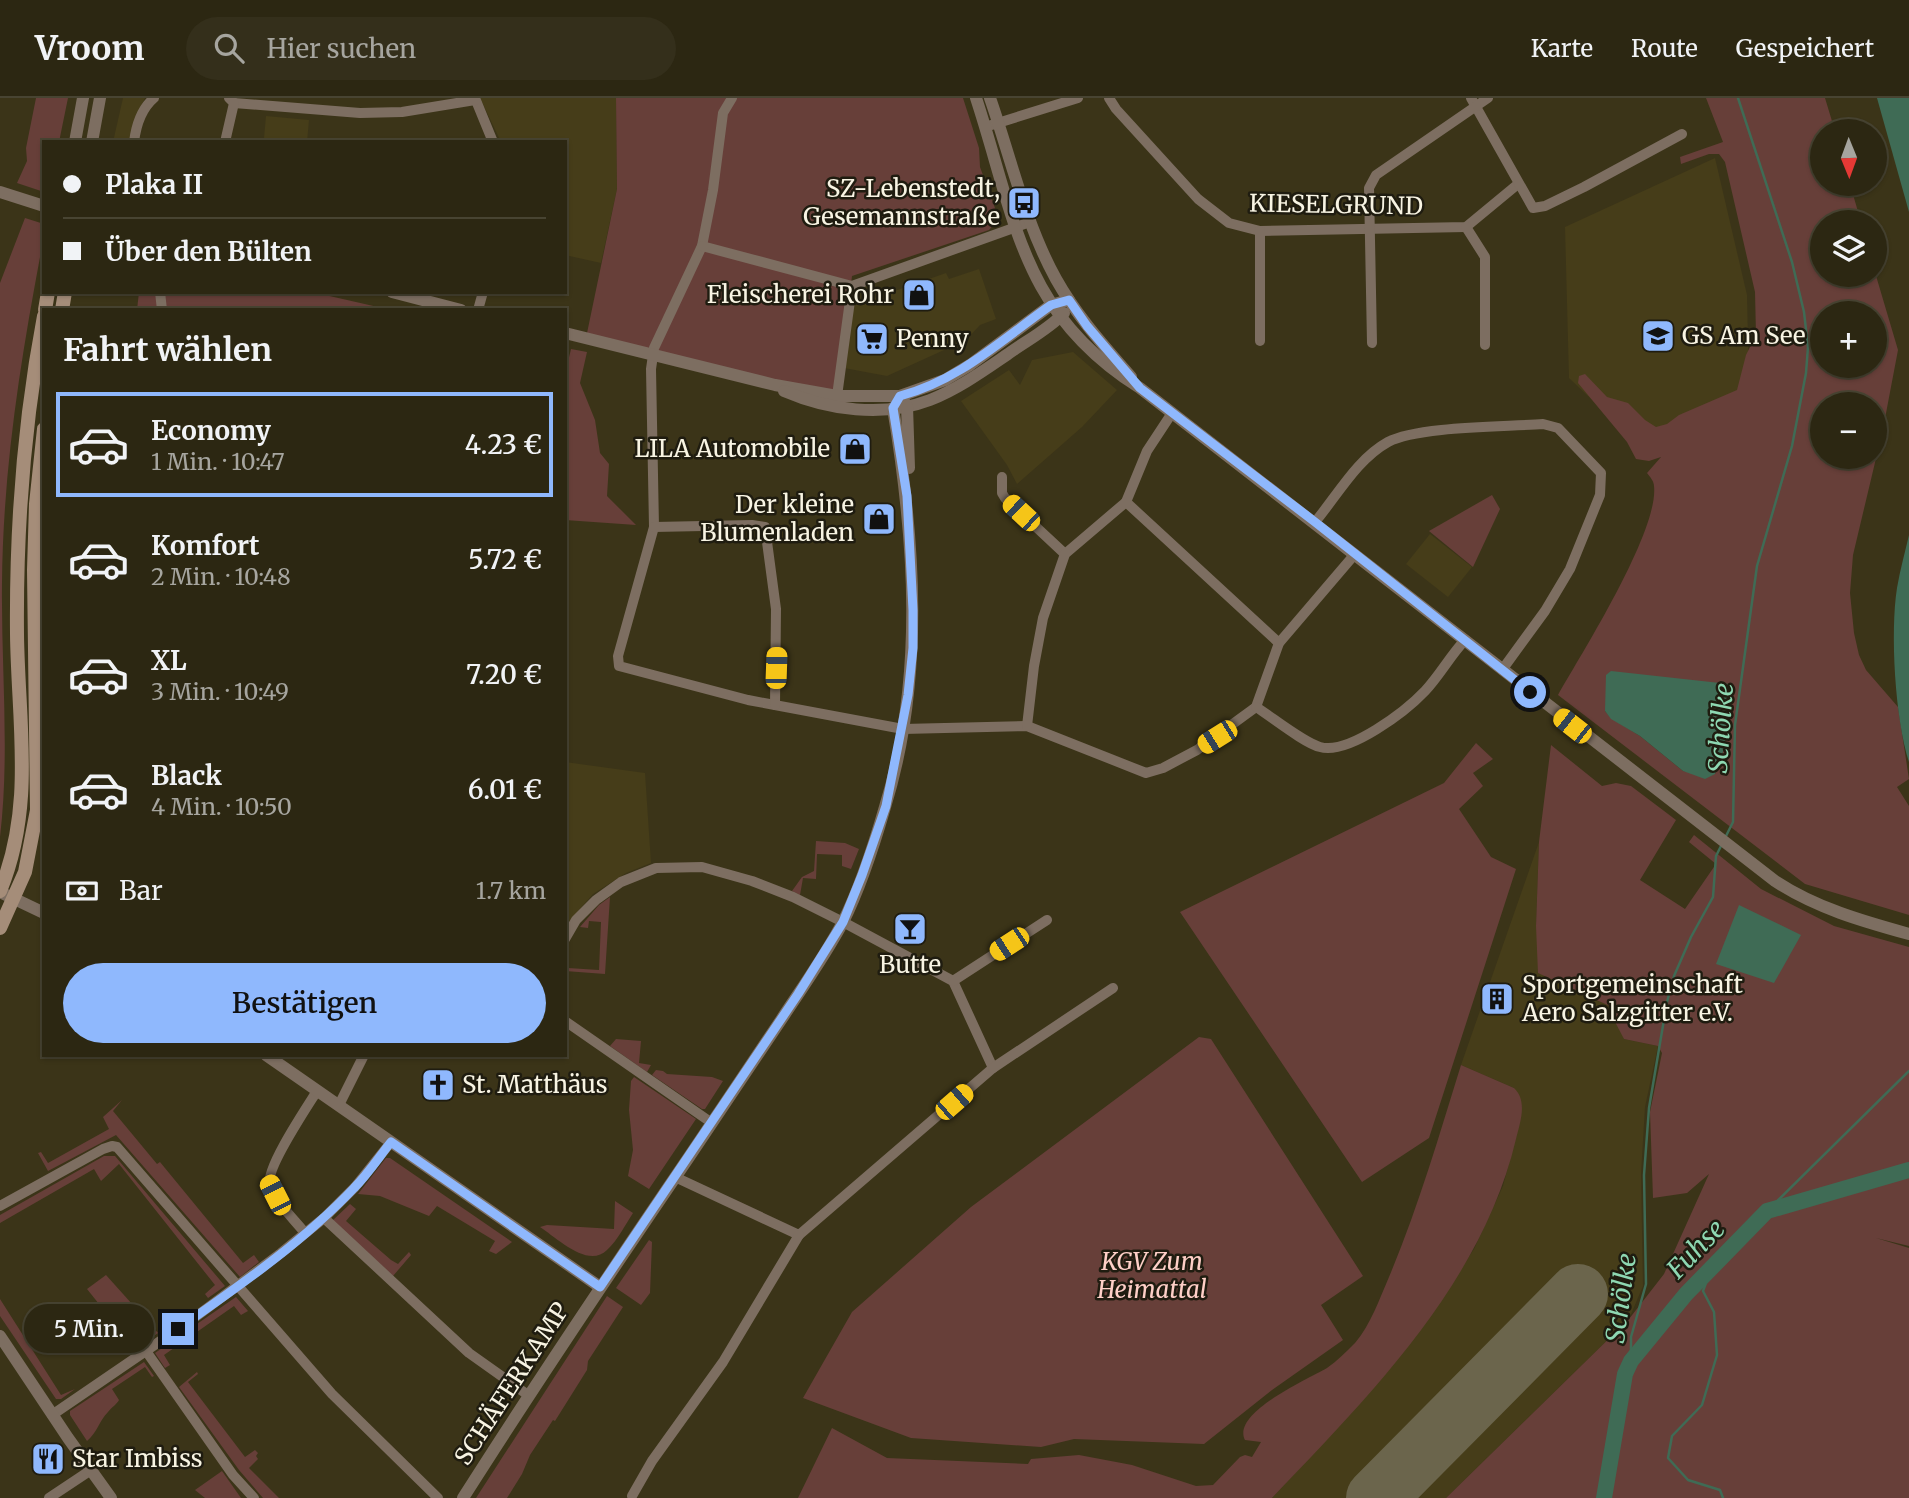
<!DOCTYPE html>
<html lang="de">
<meta charset="utf-8">
<style>
body{margin:0;font-family:Merriweather,serif;background:#342f1b;color:#f1f3f6;height:100vh;display:flex;flex-direction:column;font-size:26px;white-space:nowrap}
*{box-sizing:border-box;margin:0}
p{font-size:23px;color:#a6a59f}
.icon{flex:none;width:38px;height:38px;fill:none;stroke:currentColor;stroke-width:2;stroke-linecap:round;stroke-linejoin:round}
.map{position:relative;flex:1;overflow:hidden}
.panel{position:absolute;left:42px;top:210px;width:525px;height:749px;display:flex;flex-direction:column;background:#2c2712;border-radius:0px;box-shadow:0 2px 5px #0004,0 0 0 2px #484432}
.panel>*{flex:none}
.banner{position:absolute;left:42px;top:42px;width:525px;height:154px;border-radius:0px;box-shadow:0 2px 5px #0004,0 0 0 2px #484432;display:grid;align-content:center;height:154px;padding:0 21px;background:#2c2712}
.needle{width:46px;rotate:179deg}
.controls{position:absolute;left:1810px;top:21px;display:grid;gap:14px}
.controls a{display:grid;place-items:center;width:77px;height:77px;border-radius:50%;background:#2c2712;box-shadow:0 2px 5px #0004,0 0 0 2px #484432;font-size:35px}
.end{position:absolute;width:32px;height:32px;margin:-16px;border:9px solid #8fb8fd;background:#111;box-shadow:0 0 0 4px #111}
.from{border-radius:50%}
.bubble{position:absolute;height:49px;border-radius:24px;background:#2c2712;box-shadow:0 2px 5px #0004,0 0 0 2px #484432;font-size:23px;font-weight:600;line-height:49px;text-align:center}
.car{position:absolute;width:21px;height:42px;margin:-21px -10px;border-radius:9px;box-shadow:0 0 5px 2px #0007;background:linear-gradient(#f5c518 24%,#345 0 40%,#f5c518 0 76%,#345 0 86%,#f5c518 0)}
.banner b{display:flex;align-items:center;gap:24px;height:66px;font-size:26px}
.banner b+b{border-top:2px solid #484432}
.banner i{width:18px;height:18px;background:#f1f3f6}
ul{padding:0;list-style:none}
li{display:flex;align-items:center;gap:21px;height:105px;margin:0 14px 10px;padding:0 7px;border:4px solid transparent;border-radius:0px}
li div{flex:1}
li b{display:block;font-size:26px}
li em{font-style:normal;font-weight:600}
li.current{border-color:#8fb8fd}
li>.icon{width:63px;height:63px;stroke-width:1.5}
h2{padding:0 21px;font-size:32px;line-height:84px}
.pay{display:flex;align-items:center;gap:18px;height:77px;padding:0 21px;font-size:26px}
.pay p{margin-inline-start:auto}
.button{display:flex;gap:14px;margin-top:auto;padding:14px 21px}
.button a{flex:1;height:80px;border-radius:42px;background:#8fb8fd;color:#111;font-size:28px;font-weight:600;line-height:80px;text-align:center}
header{display:flex;align-items:center;gap:42px;box-sizing:border-box;height:98px;padding:0 35px;background:#2c2712;border-bottom:2px solid #484432}
header strong{font-size:33px}
nav{display:flex;gap:38px;margin-inline-start:auto;font-size:24px}
.search{width:490px;height:63px;background:#342f1b;display:flex;align-items:center;gap:18px;box-sizing:border-box;padding:0 24px;border-radius:38px;color:#a6a59f;font-size:26px}
.map>svg:first-child{display:block}
.built{fill:#463d19}
.green{fill:#673f39;fill-rule:evenodd}
.water{fill:#3f6b55}
.lines{fill:none;stroke-linecap:round;stroke-linejoin:round}
.stream{stroke:#3f6b55;stroke-width:2.5}
.river{stroke:#3f6b55;stroke-width:16}
.runway{stroke:#6b654c;stroke-width:60}
.minor{stroke:#7d6e61;stroke-width:10}
.tertiary{stroke:#7d6e61;stroke-width:12}
.secondary{stroke:#a58d79;stroke-width:14}
.route{stroke:#8fb8fd;stroke-width:9}
.labels{text-anchor:middle;stroke-width:5;stroke-linejoin:round;paint-order:stroke}
.poi-label{font-size:24px;fill:#f8f4e3;stroke:#1f1c10;text-anchor:start}
.street-label{font-size:24px;fill:#f8f4e3;stroke:#1f1c10}
.park-label{font-size:24px;font-style:italic;fill:#fecfc7;stroke:#1f1c10}
.water-label{font-size:26px;font-style:italic;fill:#8ed8b2;stroke:#1f1c10}
</style>
<header>
<strong>Vroom</strong>
<div class="search"><svg class="icon" aria-label="search" viewBox="0 0 24 24"><circle cx="10" cy="10" r="6"/><path d="M15 15l6 6"/></svg>Hier suchen</div>
<nav><a>Karte</a><a>Route</a><a>Gespeichert</a></nav>
</header>
<div class="map">
<svg width="1909" height="1400" viewBox="0 0 1909 1400">
<rect width="100%" height="100%" fill="#3b3418"/>
<g class="built">
<polygon points="123,0 145,0 139,12 130,44 113,44"/>
<polygon points="480,0 616,0 617,91 601,165 565,157 565,44 501,44"/>
<polygon points="266,18 309,22 307,44 266,44 266,40 264,40"/>
<polygon points="1715,60 1747,197 1749,288 1641,348 1569,280 1565,129"/>
<polygon points="979,171 996,221 980,227 966,242 887,278 844,270 854,207 946,175 949,181"/>
<polygon points="1073,254 1117,292 1082,329 1017,386 1007,367 961,303 1009,272 1020,287 1032,262"/>
<polygon points="1430,436 1472,469 1448,499 1406,466"/>
<polygon points="565,664 645,675 651,765 626,775 593,796 565,828"/>
<polygon points="1539,744 1536,828 1586,897 1616,911 1624,941 1658,948 1645,1009 1641,1076 1643,1188 1629,1221 1446,1400 1272,1400 1362,1302 1425,1225 1474,1151 1503,1088 1519,1027 1514,990 1461,967"/>
</g>
<g class="green">
<polygon points="36,0 68,0 59,44 44,44 44,94 17,85 27,63 26,50"/>
<polygon points="616,0 963,0 979,50 980,69 999,121 989,132 852,178 837,298 586,240 617,91"/>
<path d="M1706 0H1825L1835 33H1822V86H1850L1861 124H1822V177H1874V171L1898 252 1883 331 1853 457 1850 495 1854 535 1859 557 1866 572 1898 609 1909 681 1897 689 1909 708V817L1805 786 1558 597C1582 555 1659 433 1654 388 1654 383 1650 379 1647 375L1661 359 1649 363 1636 361 1627 344 1578 285 1579 278 1585 276 1607 299 1628 305 1645 322 1656 329 1667 326 1679 317 1737 292 1746 257 1756 237 1755 194 1725 64 1719 56H1709L1681 66 1680 59 1723 44ZM1822 215H1874V268H1822ZM1822 306H1874V359H1822ZM1732 592 1724 651 1715 676 1683 673 1640 638 1611 620 1605 613Z"/>
<path d="M25 120 44 126V138C22 253 3 367 2 485 1 570 10 655 0 739V185Z"/>
<polygon points="139,194 312,194 391,212 137,212"/>
<polygon points="571,251 587,254 580,285 595,322 600,355 609,366 607,398 636,427 565,422 565,276"/>
<polygon points="1492,397 1500,411 1473,469 1429,433"/>
<polygon points="1476,645 1493,661 1473,675 1483,688 1459,711 1491,759 1516,771 1429,1040 1362,1084 1180,814 1444,685"/>
<polygon points="1551,647 1602,688 1616,685 1631,688 1676,722 1640,782 1685,811 1716,766 1689,744 1694,737 1761,791 1834,828 1909,849 1909,1148 1876,1140 1909,1150 1909,1400 1446,1400 1629,1221 1664,1176 1709,1076 1687,1095 1653,1100 1650,1014 1662,955 1658,948 1624,941 1614,922 1616,911 1538,875 1536,828 1539,744"/>
<polygon points="816,743 845,745 859,751 851,771 842,768 842,757 817,756 816,781 803,780 800,797 792,793 802,779 814,773"/>
<polygon points="610,799 605,876 565,873 565,862 568,863 568,870 599,872 601,824 589,823 588,830 580,829 599,807"/>
<polygon points="1199,939 1211,941 1363,1178 1321,1207 1343,1242 1272,1292 1204,1346 1074,1341 1041,1349 911,1340 803,1300 852,1214 971,1109"/>
<polygon points="616,941 641,943 639,965 651,967 647,974 610,948"/>
<path d="M1461 967 1514 990C1528 1003 1520 1025 1516 1041 1482 1185 1371 1296 1272 1400H798L832 1330 887 1360 1028 1366 1031 1361 1079 1357 1132 1367 1196 1388 1213 1387 1240 1359 1245 1357 1252 1359 1261 1344 1245 1342C1231 1315 1308 1281 1327 1270 1337 1263 1346 1254 1355 1245 1371 1226 1379 1202 1389 1179 1418 1110 1439 1038 1461 967Z"/>
<polygon points="656,972 663,973 667,976 712,979 723,983 705,1011 702,1011 652,977"/>
<polygon points="634,979 696,1021 649,1091 628,1078 633,1052 629,1012 631,983"/>
<polygon points="122,1002 113,1013 157,1066 160,1064 243,1165 254,1157 259,1164 240,1179 116,1037 48,1073 38,1055 41,1054 48,1065 109,1031 103,1019"/>
<polygon points="104,1058 115,1058 225,1188 208,1200 205,1196 215,1187 119,1066 101,1083 94,1071 0,1125 0,1117"/>
<polygon points="386,1060 390,1060 512,1144 496,1156 489,1153 495,1143 437,1108 429,1118 380,1098 358,1096"/>
<path d="M615 1103 633 1115C625 1127 618 1142 607 1152 588 1171 557 1140 540 1129L547 1127 614 1131Z"/>
<polygon points="350,1106 356,1111 346,1123 391,1162 398,1166 409,1154 411,1157 393,1178 332,1123"/>
<polygon points="649,1142 652,1144 650,1195 641,1207 616,1190"/>
<polygon points="106,1177 158,1235 135,1251 87,1191"/>
<polygon points="607,1198 623,1209 588,1263 587,1272 555,1323 553,1322 530,1357 522,1376 507,1400 476,1400"/>
<polygon points="236,1199 248,1213 241,1217 234,1208 164,1257 170,1267 165,1270 155,1255"/>
<polygon points="0,1201 61,1297 75,1291 61,1301 56,1301 0,1218"/>
<path d="M144 1264 154 1278 152 1279 145 1269 112 1291 119 1302C117 1306 112 1309 108 1314 99 1323 97 1335 87 1343L70 1317V1313Z"/>
<polygon points="197,1274 198,1276 188,1284 245,1359 255,1352 258,1355 256,1358 258,1361 249,1370 279,1400 263,1400 239,1372 179,1289"/>
<polygon points="222,1373 241,1400 205,1400 195,1392"/>
</g>
<g class="water">
<polygon points="1877,0 1909,0 1909,114"/>
<path d="M1909 437V664C1895 621 1890 534 1897 490 1900 472 1905 454 1909 437Z"/>
<polygon points="1611,573 1729,586 1732,592 1724,651 1715,676 1705,681 1683,673 1640,638 1611,621 1605,613 1606,577"/>
<polygon points="1739,807 1801,837 1774,885 1716,866"/>
</g>
<g class="lines">
<g class="stream">
<polyline points="1725,740 1733,724 1735,627 1757,468 1792,348 1806,275 1808,249 1804,214 1792,164 1738,0"/>
<polyline points="1767,1113 1909,973"/>
<polyline points="1712,1169 1703,1193 1714,1214 1717,1257 1702,1307 1672,1338 1668,1360 1688,1382 1720,1392 1723,1400"/>
<polyline points="1631,1263 1631,1239 1646,1186 1644,1077 1649,1010 1667,904 1674,878 1691,839 1713,799 1716,758 1722,746"/>
</g>
<polyline class="river" points="1604,1400 1625,1276 1631,1263 1686,1196 1767,1113 1909,1072"/>
<polyline class="runway" points="1376,1400 1578,1196"/>
<g class="minor">
<polyline points="475,0 493,44"/>
<polyline points="732,0 723,15 713,92 702,148 654,250 651,271 654,429 618,558 619,568 748,602 903,631 1027,628 1146,675 1163,670 1197,652 1256,609 1279,545 1355,456"/>
<polyline points="1109,0 1116,11 1198,101 1229,125 1260,133 1466,129 1518,86"/>
<polyline points="1471,0 1533,110 1545,108 1584,89 1682,36"/>
<polyline points="234,5 360,15 402,14 475,2"/>
<polyline points="985,29 1078,0"/>
<path d="M134 44C136 28 141 11 154 0"/>
<polyline points="225,44 234,5 229,0"/>
<polyline points="1466,129 1485,159 1485,247"/>
<polyline points="702,148 852,188 1030,124"/>
<polyline points="160,194 162,212"/>
<polyline points="478,212 483,194"/>
<polyline points="1260,243 1260,133"/>
<polyline points="1372,245 1369,90 1376,77 1488,0"/>
<polyline points="837,298 852,188"/>
<polyline points="1002,379 1002,395 1005,400 1065,456"/>
<polyline points="1126,404 1279,545"/>
<path d="M1315 424C1337 398 1357 361 1388 344 1418 328 1506 329 1543 326L1558 330 1601 375 1600 397 1570 471 1545 513 1502 572"/>
<polyline points="654,429 752,427 765,429 776,511 775,607"/>
<path d="M1256 609C1272 619 1304 645 1320 649 1349 657 1406 613 1425 593 1440 577 1450 558 1465 542"/>
<polyline points="1027,628 1034,568 1043,520 1065,456 1126,404 1147,353 1172,315"/>
<polyline points="565,841 576,822 596,802 621,784 656,770 702,769 752,783 793,799 843,824 953,883 993,970 799,1137 675,1079"/>
<polyline points="953,883 1047,822"/>
<polyline points="565,923 712,1025"/>
<polyline points="993,970 1113,890"/>
<polyline points="339,1007 364,957"/>
<polyline points="0,1108 103,1051 112,1048 117,1049 332,1296 438,1400"/>
<polyline points="324,1120 469,1255 528,1297"/>
<path d="M305 1135C294 1121 274 1103 270 1085 266 1070 307 1009 317 993"/>
<polyline points="146,1253 233,1377 254,1400"/>
<polyline points="52,1317 194,1220 281,1155 324,1120 355,1089 391,1044"/>
<polyline points="632,1398 652,1363 723,1264 799,1137"/>
<polyline points="49,1400 91,1372"/>
</g>
<g class="tertiary">
<path d="M976 0C1016 122 1021 215 1140 290L1775 783C1816 810 1862 823 1909 836"/>
<path d="M990 0C1011 60 1025 125 1056 181 1076 217 1104 248 1131 279"/>
<polyline points="75,44 83,0"/>
<polyline points="92,44 100,0"/>
<polyline points="0,94 44,108"/>
<polyline points="392,194 461,212"/>
<polyline points="565,235 775,287 837,298 900,298 945,282 970,267 1051,207 1069,202"/>
<path d="M784 293C828 312 883 320 930 302 958 291 983 273 1008 256 1026 243 1049 231 1064 215"/>
<polyline points="903,302 907,308 909,370"/>
<polyline points="0,794 44,815"/>
<polyline points="266,957 600,1189"/>
<polyline points="0,1238 68,1340 111,1400"/>
<path d="M463 1400C536 1285 612 1172 689 1059 720 1013 750 968 781 922 802 890 825 858 843 824 861 788 874 747 885 709 925 579 915 442 893 310"/>
</g>
<g class="secondary">
<polyline points="45,212 48,194"/>
<polyline points="62,212 65,194"/>
<path d="M0 793C35 708 18 625 17 536 16 429 24 323 44 218"/>
<polyline points="0,830 25,774 37,712 34,472 36,406 44,331"/>
</g>
</g>
<g class="lines">
<path class="route" d="M178 1231C239 1188 303 1144 354 1090 368 1076 379 1059 391 1044L600 1189 798 896 843 824 862 777 886 708 908 597 913 550V512L907 398 893 310 900 298C960 282 1001 242 1051 207L1069 202 1087 228 1140 290 1315 424 1530 594"/>
</g>
<defs>
<symbol id="bus-square" viewBox="-11 -11 22 22"><rect x="-9" y="-9" width="18" height="18" rx="4" fill="#8fb8fd" stroke="#1f1c10"/><path d="M-5-6H5V4H4V6H2V4H-2V6H-4V4H-5ZM-3.5-4V0h7V-4ZM-3.5 1.2v1.5H-2V1.2ZM2 1.2v1.5H3.5V1.2Z" fill="#111"/></symbol>
<symbol id="shop-square" viewBox="-11 -11 22 22"><rect x="-9" y="-9" width="18" height="18" rx="4" fill="#8fb8fd" stroke="#1f1c10"/><path d="M-5-2.5h2.3a2.7 3.5 0 0 1 5.4 0H5L5.5 6h-11ZM-1.5-2.5h3a1.5 2.3 0 0 0-3 0Z" fill="#111"/></symbol>
<symbol id="school-square" viewBox="-11 -11 22 22"><rect x="-9" y="-9" width="18" height="18" rx="4" fill="#8fb8fd" stroke="#1f1c10"/><path d="M0-5L7-2L0 1L-7-2ZM-4 1L0 2.5L4 1V4Q0 6-4 4Z" fill="#111"/></symbol>
<symbol id="supermarket-square" viewBox="-11 -11 22 22"><rect x="-9" y="-9" width="18" height="18" rx="4" fill="#8fb8fd" stroke="#1f1c10"/><path d="M-6-5.5h2.5l.6 2H6L4.5 2H-2.5L-4.4-4H-6ZM-1.5 3.2a1.3 1.3 0 1 0 .1 0ZM3 3.2a1.3 1.3 0 1 0 .1 0Z" fill="#111"/></symbol>
<symbol id="bar-square" viewBox="-11 -11 22 22"><rect x="-9" y="-9" width="18" height="18" rx="4" fill="#8fb8fd" stroke="#1f1c10"/><path d="M-6-5H6L.8 .8V4.5H3.5V6h-7V4.5H-.8V.8Z" fill="#111"/></symbol>
<symbol id="building-square" viewBox="-11 -11 22 22"><rect x="-9" y="-9" width="18" height="18" rx="4" fill="#8fb8fd" stroke="#1f1c10"/><path d="M-4-6H4V6H1V3H-1V6H-4ZM-2.5-4.3h1.7v1.8h-1.7ZM.8-4.3h1.7v1.8H.8ZM-2.5-1h1.7V.8h-1.7ZM.8-1h1.7V.8H.8Z" fill="#111"/></symbol>
<symbol id="church-square" viewBox="-11 -11 22 22"><rect x="-9" y="-9" width="18" height="18" rx="4" fill="#8fb8fd" stroke="#1f1c10"/><path d="M-1.2-6h2.4v3.5h3.3v2.4h-3.3V6h-2.4V-.1h-3.3v-2.4h3.3Z" fill="#111"/></symbol>
<symbol id="restaurant-square" viewBox="-11 -11 22 22"><rect x="-9" y="-9" width="18" height="18" rx="4" fill="#8fb8fd" stroke="#1f1c10"/><path d="M-5-6h1v4h1v-4h1v4h1v-4h1v5L-1.5 .5V6h-2V.5L-5-1ZM5-6V6H3V1.5H1.5Q1.5-4 5-6Z" fill="#111"/></symbol>
</defs>
<g fill-rule="evenodd">
<use href="#bus-square" x="1005" y="86" width="38" height="38"/>
<use href="#shop-square" x="900" y="178" width="38" height="38"/>
<use href="#school-square" x="1639" y="219" width="38" height="38"/>
<use href="#supermarket-square" x="853" y="222" width="38" height="38"/>
<use href="#shop-square" x="836" y="332" width="38" height="38"/>
<use href="#shop-square" x="860" y="402" width="38" height="38"/>
<use href="#bar-square" x="891" y="812" width="38" height="38"/>
<use href="#building-square" x="1478" y="882" width="38" height="38"/>
<use href="#church-square" x="419" y="968" width="38" height="38"/>
<use href="#restaurant-square" x="29" y="1342" width="38" height="38"/>
</g>
<g class="labels">
<g class="poi-label">
<text x="1000" y="99" text-anchor="end">SZ-Lebenstedt,<tspan x="1000" dy="28">Gesemannstraße</tspan></text>
<text x="894" y="205" text-anchor="end">Fleischerei Rohr</text>
<text x="1682" y="246">GS Am See</text>
<text x="896" y="249">Penny</text>
<text x="830" y="359" text-anchor="end">LILA Automobile</text>
<text x="854" y="415" text-anchor="end">Der kleine<tspan x="854" dy="28">Blumenladen</tspan></text>
<text x="910" y="875" text-anchor="middle">Butte</text>
<text x="1522" y="895">Sportgemeinschaft<tspan x="1522" dy="28">Aero Salzgitter e.V.</tspan></text>
<text x="462" y="995">St. Matthäus</text>
<text x="72" y="1369">Star Imbiss</text>
</g>
<g class="street-label">
<text transform="translate(1336 107) rotate(1)" y="8">KIESELGRUND</text>
<text transform="translate(512 1286) rotate(-57)" y="8">SCHÄFERKAMP</text>
</g>
<g class="park-label">
<text x="1152" y="1172">KGV Zum<tspan x="1152" dy="28">Heimattal</tspan></text>
</g>
<g class="water-label">
<text transform="translate(1721 630) rotate(-86)" y="9">Schölke</text>
<text transform="translate(1696 1151) rotate(-46)" y="9">Fuhse</text>
<text transform="translate(1621 1200) rotate(-82)" y="9">Schölke</text>
</g>
</g>
</svg>
<div class="controls">
<a><svg class="needle" viewBox="-14 -14 28 28"><path d="M0-13l5 13h-10z" fill="#e53935"/><path d="M0 13l5-13h-10z" fill="#a6a59f"/></svg></a>
<a><svg class="icon" aria-label="layers" viewBox="0 0 24 24"><path d="M12 4l9 5-9 5-9-5zM3 14l9 5 9-5"/></svg></a>
<a>+</a>
<a>−</a>
</div>
<i class="end from" style="left:1530px;top:594px"></i>
<i class="end" style="left:178px;top:1231px"></i>
<div class="bubble" style="left:24px;top:1206px;width:130px">5 Min.</div>
<i class="car" style="left:1021px;top:415px;rotate:313deg"></i>
<i class="car" style="left:776px;top:570px;rotate:2deg"></i>
<i class="car" style="left:1572px;top:628px;rotate:308deg"></i>
<i class="car" style="left:1217px;top:639px;rotate:238deg"></i>
<i class="car" style="left:1009px;top:846px;rotate:237deg"></i>
<i class="car" style="left:954px;top:1004px;rotate:49deg"></i>
<i class="car" style="left:275px;top:1097px;rotate:333deg"></i>
<div class="banner">
<b><i class="from"></i>Plaka II</b>
<b><i></i>Über den Bülten</b>
</div>
<section class="panel">
<h2>Fahrt wählen</h2>
<ul>
<li class="current"><svg class="icon" aria-label="car" viewBox="0 0 24 24"><path d="M5 17H2v-5l4-1 3-4h7l3 4 3 1v5h-3M9 17h6M6 11h13"/><circle cx="7" cy="17" r="2"/><circle cx="17" cy="17" r="2"/></svg><div><b>Economy</b><p>1 Min. · 10:47</p></div><em>4.23 €</em></li>
<li><svg class="icon" aria-label="car" viewBox="0 0 24 24"><path d="M5 17H2v-5l4-1 3-4h7l3 4 3 1v5h-3M9 17h6M6 11h13"/><circle cx="7" cy="17" r="2"/><circle cx="17" cy="17" r="2"/></svg><div><b>Komfort</b><p>2 Min. · 10:48</p></div><em>5.72 €</em></li>
<li><svg class="icon" aria-label="car" viewBox="0 0 24 24"><path d="M5 17H2v-5l4-1 3-4h7l3 4 3 1v5h-3M9 17h6M6 11h13"/><circle cx="7" cy="17" r="2"/><circle cx="17" cy="17" r="2"/></svg><div><b>XL</b><p>3 Min. · 10:49</p></div><em>7.20 €</em></li>
<li><svg class="icon" aria-label="car" viewBox="0 0 24 24"><path d="M5 17H2v-5l4-1 3-4h7l3 4 3 1v5h-3M9 17h6M6 11h13"/><circle cx="7" cy="17" r="2"/><circle cx="17" cy="17" r="2"/></svg><div><b>Black</b><p>4 Min. · 10:50</p></div><em>6.01 €</em></li>
</ul>
<div class="pay"><svg class="icon" aria-label="cash" viewBox="0 0 24 24"><path d="M3 7h18v10H3z"/><circle cx="12" cy="12" r="2"/></svg>Bar<p>1.7 km</p></div>
<div class="button"><a>Bestätigen</a></div>
</section>
</div>
